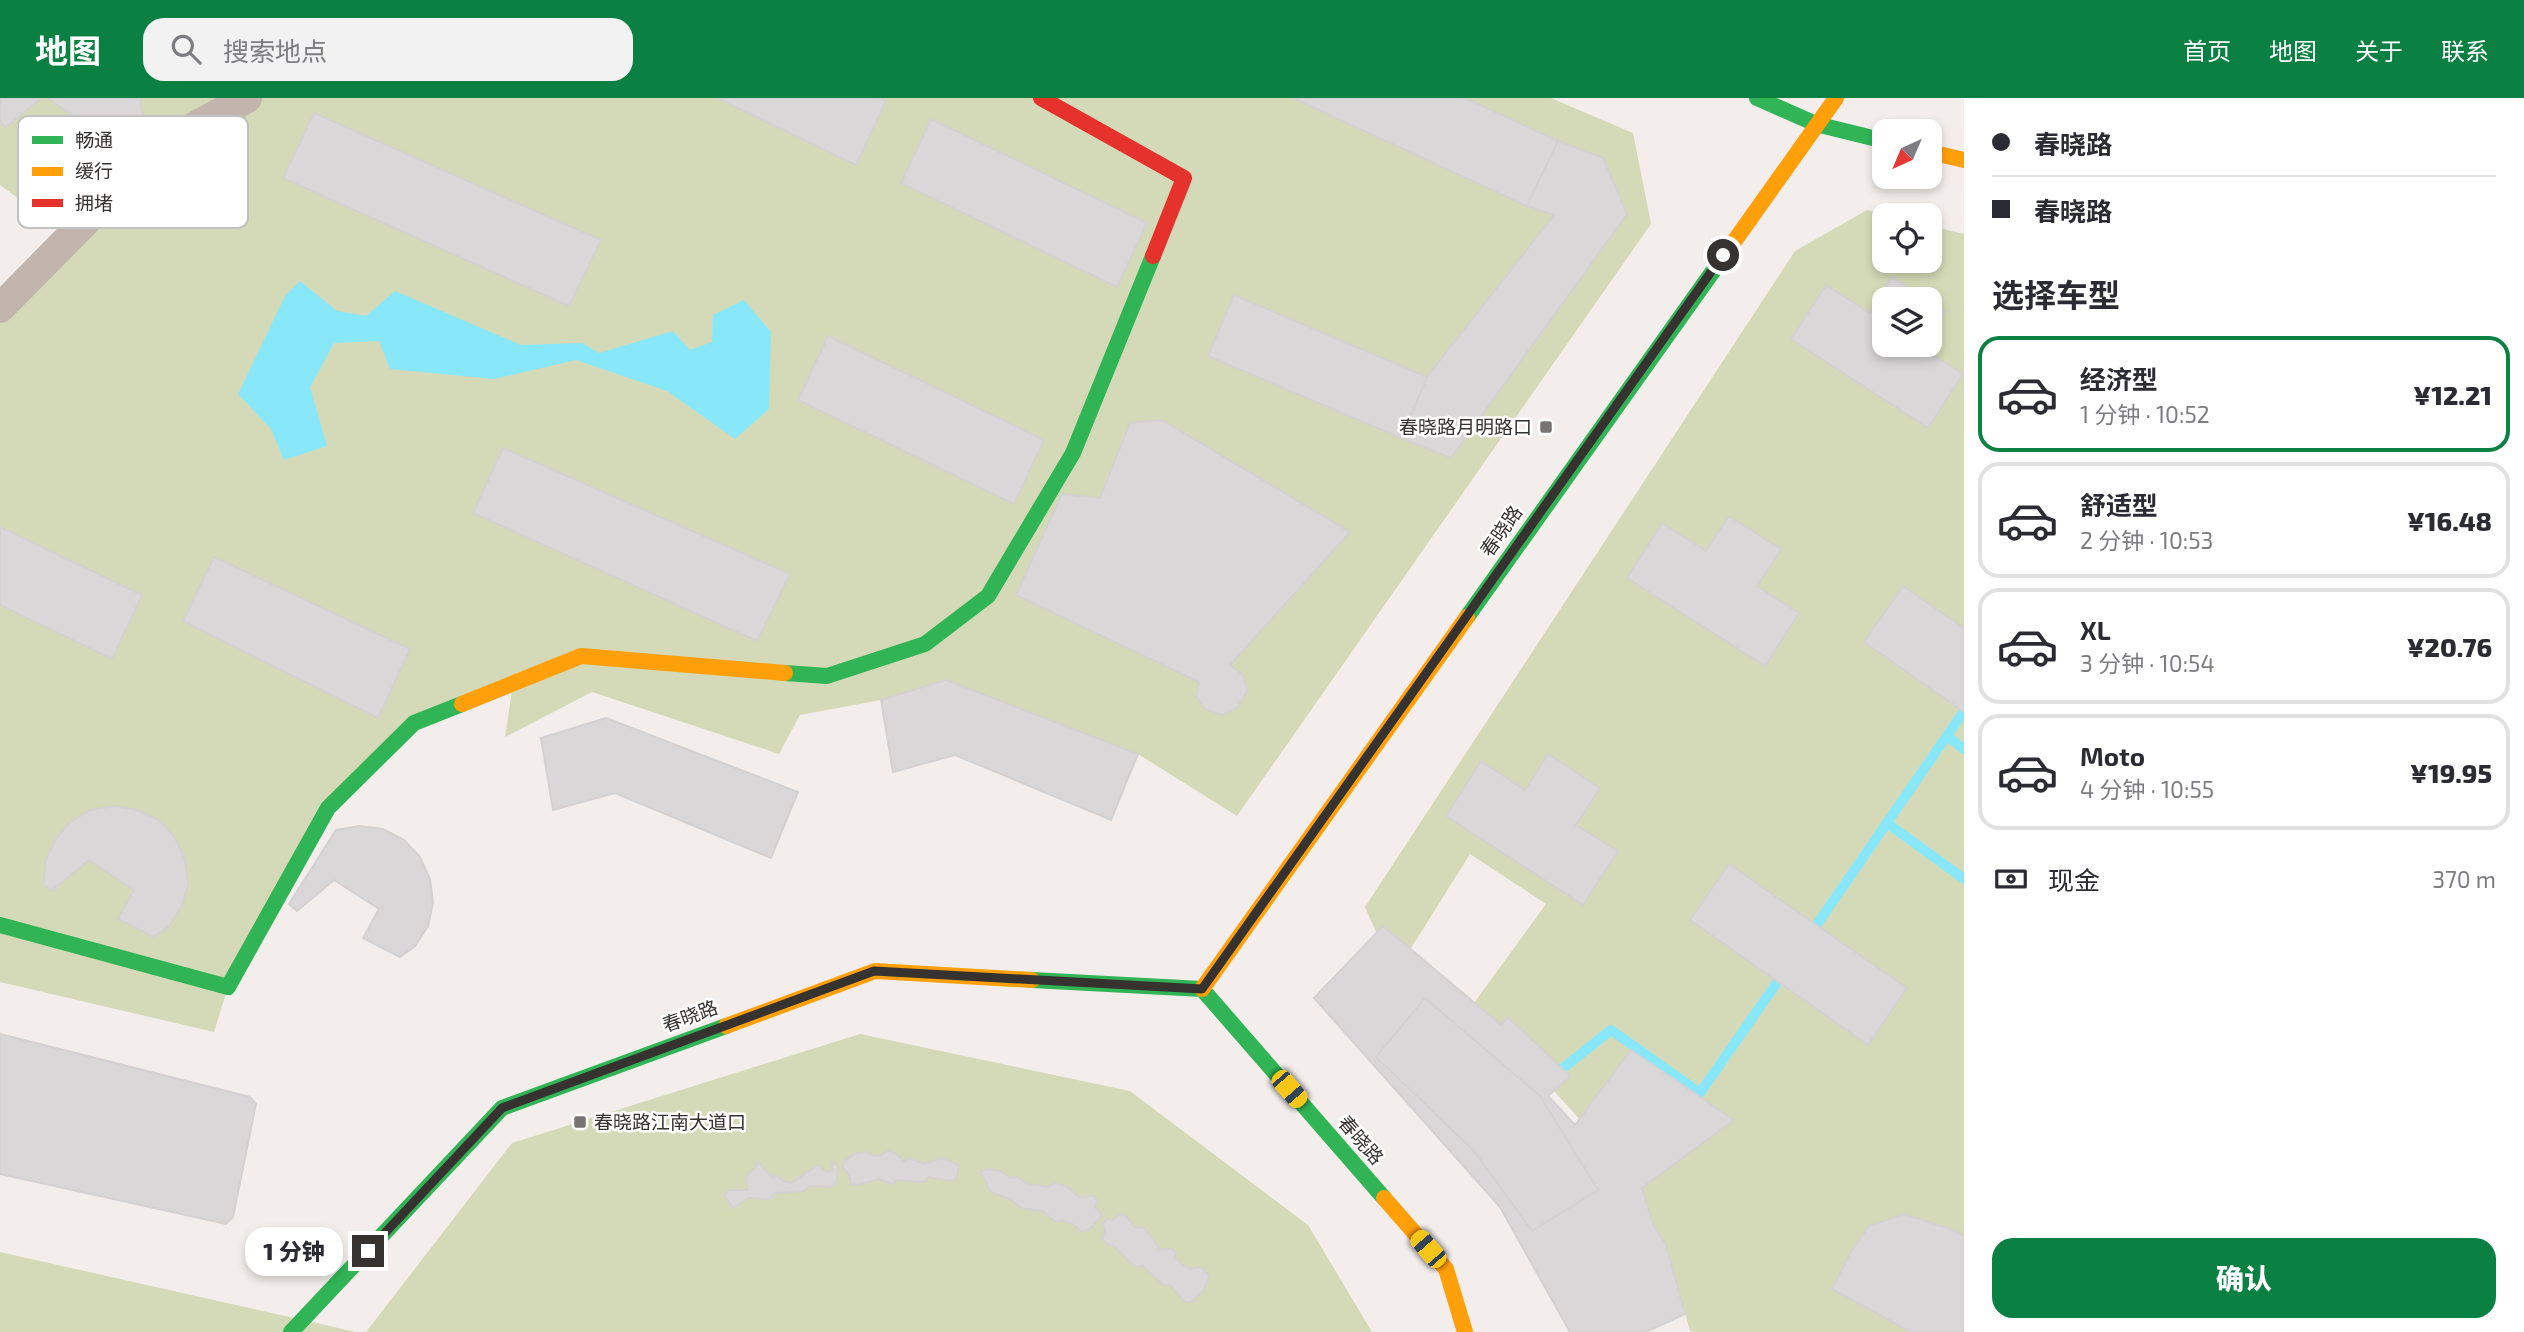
<!DOCTYPE html>
<html lang="zh">
<meta charset="utf-8">
<style>
body{margin:0;font-family:"Exo 2","Noto Sans SC",sans-serif;background:#f2f2f3;color:#2b2b33;height:100vh;display:flex;flex-direction:column;font-size:26px;white-space:nowrap}
*{box-sizing:border-box;margin:0}
p{font-size:23px;color:#7c7c81}
.icon{flex:none;width:38px;height:38px;fill:none;stroke:currentColor;stroke-width:2;stroke-linecap:round;stroke-linejoin:round}
.map{position:relative;flex:1;overflow:hidden}
.sheet{display:flex;flex-direction:column;background:#fff;width:560px}
.sheet>*{flex:none}
.guide{display:grid;align-content:center;height:154px;padding:0 28px;background:#fff}
.needle{width:46px;rotate:224deg}
.fabs{position:absolute;left:1872px;top:21px;display:grid;gap:14px}
.fabs a{display:grid;place-items:center;width:70px;height:70px;border-radius:14px;background:#fff;box-shadow:0 4px 10px #0003;font-size:35px}
.end{position:absolute;width:32px;height:32px;margin:-16px;border:9px solid #353230;background:#fff;box-shadow:0 0 0 4px #fff}
.from{border-radius:50%}
.bubble{position:absolute;height:49px;border-radius:21px;background:#fff;box-shadow:0 4px 10px #0003;font-size:23px;font-weight:800;line-height:49px;text-align:center}
.car{position:absolute;width:21px;height:42px;margin:-21px -10px;border-radius:9px;box-shadow:0 0 5px 2px #0007;background:linear-gradient(#f5c518 24%,#345 0 40%,#f5c518 0 76%,#345 0 86%,#f5c518 0)}
.guide b{display:flex;align-items:center;gap:24px;height:66px;font-size:26px}
.guide b+b{border-top:2px solid #e1e1e2}
.guide i{width:18px;height:18px;background:#2b2b33}
ul{padding:0;list-style:none}
li{display:flex;align-items:center;gap:21px;height:116px;margin:0 14px 10px;padding:0 14px;border:4px solid #e1e1e2;border-radius:21px}
li div{flex:1}
li b{display:block;font-size:26px}
li em{font-style:normal;font-weight:800}
li.active{border-color:#0b8043}
li>.icon{width:63px;height:63px;stroke-width:1.5}
h2{padding:0 28px;font-size:32px;line-height:84px}
.pay{display:flex;align-items:center;gap:18px;height:77px;padding:0 28px;font-size:26px}
.pay p{margin-inline-start:auto}
.primary-button{display:flex;gap:14px;margin-top:auto;padding:14px 28px}
.primary-button a{flex:1;height:80px;border-radius:21px;background:#0b8043;color:#fff;font-size:28px;font-weight:800;line-height:80px;text-align:center}
header{display:flex;align-items:center;gap:42px;box-sizing:border-box;height:98px;padding:0 35px;background:#0b8043;color:#fff}
header strong{font-size:33px}
nav{display:flex;gap:38px;margin-inline-start:auto;font-size:24px}
.search{width:490px;height:63px;background:#f2f2f3;display:flex;align-items:center;gap:18px;box-sizing:border-box;padding:0 24px;border-radius:21px;color:#7c7c81;font-size:26px}
main{display:flex;flex:1;min-height:0}
.map>svg:first-child{display:block}
.green{fill:#d4dab7;fill-rule:evenodd}
.water{fill:#88e8f9}
.lines{fill:none;stroke-linecap:round;stroke-linejoin:round}
.stream{stroke:#88e8f9;stroke-width:10}
.building{fill:#d9d7d7;stroke:#d3d1d1;stroke-width:2}
.street{stroke:#c1b5ae;stroke-width:30}
.fast{stroke:#30b455;stroke-width:16}
.slow{stroke:#ff9f0a;stroke-width:16}
.jam{stroke:#e5322d;stroke-width:16}
.route{stroke:#353230;stroke-width:9}
.poi-dot{fill:#787472;stroke:#fff;stroke-width:2.5}
.labels{text-anchor:middle;stroke-width:5;stroke-linejoin:round;paint-order:stroke}
.poi-label{font-size:19px;fill:#353230;stroke:#fff;text-anchor:end}
.street-label{font-size:19px;fill:#353230;stroke:#fff}
.key{fill:#fff;stroke:#c2c2c1;stroke-width:2}
.key-label{font-size:19px;fill:#353230}
</style>
<header>
<strong>地图</strong>
<div class="search"><svg class="icon" aria-label="search" viewBox="0 0 24 24"><circle cx="10" cy="10" r="6"/><path d="M15 15l6 6"/></svg>搜索地点</div>
<nav><a>首页</a><a>地图</a><a>关于</a><a>联系</a></nav>
</header>
<main>
<div class="map">
<svg width="1964" height="1234" viewBox="0 0 1964 1234">
<rect width="100%" height="100%" fill="#f3eeec"/>
<g class="green">
<polygon points="0,0 1551,0 1633,35 1651,126 1237,718 1138,656 881,602 800,617 779,656 592,594 505,639 513,586 414,625 328,710 228,889 214,934 0,884 0,194 70,138 0,87"/>
<path d="M1867 112 1888 117H1885V163H1930V128L1964 136V1234H1696L1690 1233 1666 1147 1653 1126 1642 1090 1474 905 1546 806 1470 756 1408 855 1381 845 1365 809 1795 153ZM1885 201H1930V247H1885Z"/>
<polygon points="860,936 1130,993 1308,1127 1372,1234 366,1234 512,1045"/>
<polygon points="0,1154 356,1234 0,1234"/>
</g>
<polygon class="water" points="300,183 337,213 366,218 395,193 521,247 582,245 599,255 673,233 690,252 712,244 713,217 744,202 771,234 769,311 735,341 667,293 576,262 494,281 390,271 379,243 334,245 310,289 327,348 284,362 271,331 238,296 285,198"/>
<g class="lines">
<g class="stream">
<polyline points="1947,638 1964,651"/>
<polyline points="1887,725 1964,781"/>
<polyline points="1809,838 1964,613"/>
<polyline points="1558,974 1611,932 1700,995 1785,873"/>
</g>
</g>
<g class="building">
<polygon points="0,0 41,0 6,29 0,24"/>
<polygon points="47,0 140,0 143,21 137,44 124,64 110,75 73,56 89,28"/>
<polygon points="717,0 880,0 886,3 856,67"/>
<polygon points="1293,0 1465,0 1558,43 1527,108"/>
<polygon points="314,15 601,142 569,208 283,80"/>
<polygon points="931,21 1147,125 1117,189 901,85"/>
<polygon points="1558,43 1603,60 1627,116 1451,360 1401,340 1427,279 1554,117 1527,108"/>
<polygon points="1892,179 1927,201 1885,201 1885,247 1923,247 1921,250 1963,276 1928,330 1791,241 1826,187 1870,215"/>
<polygon points="1234,197 1427,279 1401,340 1208,258"/>
<polygon points="1930,204 1945,213 1930,236"/>
<polygon points="828,238 1044,342 1014,406 798,302"/>
<polygon points="1162,322 1350,434 1230,567 1243,577 1247,593 1238,609 1222,617 1205,611 1196,598 1199,584 1016,497 1062,396 1100,400 1130,325"/>
<polygon points="503,350 790,476 757,543 473,415"/>
<polygon points="1729,418 1781,451 1757,488 1799,515 1765,568 1627,480 1662,425 1706,453"/>
<polygon points="0,429 142,497 112,561 0,507"/>
<polygon points="214,459 410,551 378,620 183,523"/>
<polygon points="1903,488 1964,530 1964,614 1864,544"/>
<polygon points="946,582 1138,656 1111,722 955,657 893,674 881,602"/>
<polygon points="606,620 798,694 771,760 615,695 553,712 541,640"/>
<polygon points="1548,656 1600,690 1576,727 1618,753 1583,807 1446,718 1481,663 1525,692"/>
<polygon points="114,708 137,712 159,722 175,740 185,761 188,785 182,808 169,828 154,839 118,821 134,792 89,762 51,793 44,787 45,764 55,742 70,724 91,712"/>
<polygon points="359,728 383,731 404,742 420,759 430,781 433,805 428,828 415,848 400,859 363,840 379,811 334,782 297,813 289,806 336,732"/>
<polygon points="1729,766 1907,890 1868,947 1690,822"/>
<polygon points="1383,828 1501,927 1508,919 1570,978 1548,998 1575,1027 1631,952 1734,1022 1642,1090 1653,1126 1666,1147 1685,1216 1646,1234 1570,1234 1500,1109 1314,900"/>
<polygon points="1425,900 1540,998 1598,1092 1532,1133 1474,1053 1376,959"/>
<polygon points="0,936 250,999 256,1006 233,1119 226,1126 0,1076"/>
<polygon points="889,1052 899,1058 903,1063 909,1060 924,1066 942,1060 950,1063 959,1068 957,1079 951,1083 929,1079 924,1084 897,1082 893,1086 878,1081 858,1087 851,1086 849,1077 843,1069 844,1063 854,1056 867,1054 874,1058 881,1057"/>
<polygon points="831,1064 838,1068 836,1085 831,1089 809,1088 804,1093 775,1095 769,1101 748,1100 733,1110 724,1097 729,1092 748,1092 746,1079 759,1065 774,1081 776,1077 785,1084 791,1085 818,1067 827,1074 833,1072"/>
<polygon points="986,1071 1000,1073 1011,1080 1017,1079 1028,1086 1048,1089 1054,1085 1068,1089 1079,1099 1094,1098 1098,1103 1095,1109 1102,1117 1090,1131 1082,1134 1073,1126 1062,1122 1055,1124 1043,1113 1021,1110 1010,1101 991,1094 981,1074"/>
<polygon points="1120,1116 1125,1117 1135,1129 1144,1130 1159,1150 1165,1152 1170,1150 1175,1153 1176,1160 1182,1166 1190,1171 1201,1169 1209,1177 1204,1192 1191,1204 1185,1204 1170,1187 1163,1187 1142,1167 1138,1169 1133,1167 1114,1148 1109,1147 1102,1141 1105,1132 1102,1126 1107,1121 1113,1122"/>
<polygon points="1904,1116 1950,1131 1964,1138 1964,1234 1911,1234 1832,1191 1852,1152 1869,1128"/>
</g>
<g class="lines">
<polyline class="street" points="0,210 161,47 247,0"/>
<g class="fast">
<polyline points="1757,0 1816,26 1885,43"/>
<polyline points="1467,519 1721,162"/>
<polyline points="785,575 827,578 925,546 988,498 1073,355 1153,158"/>
<polyline points="0,827 228,889 328,710 414,625 462,606"/>
<polyline points="1032,882 1202,891 1384,1100"/>
<polyline points="291,1234 502,1010 726,928"/>
</g>
<g class="slow">
<polyline points="1930,54 1964,62"/>
<polyline points="1721,162 1836,0"/>
<polyline points="462,606 581,558 785,575"/>
<polyline points="1202,891 1467,519"/>
<polyline points="726,928 875,873 1032,882"/>
<polyline points="1384,1100 1446,1171 1465,1234"/>
</g>
<polyline class="jam" points="1041,0 1184,80 1153,158"/>
</g>
<g class="lines">
<polyline class="route" points="368,1153 502,1010 874,873 1202,891 1723,157"/>
</g>
<g class="poi-dot">
<rect x="1539" y="322" width="14" height="14" rx="3.5"/>
<rect x="573" y="1017" width="14" height="14" rx="3.5"/>
</g>
<g class="labels">
<g class="poi-label">
<text x="1532" y="336">春晓路月明路口</text>
<text x="594" y="1031" text-anchor="start">春晓路江南大道口</text>
</g>
<g class="street-label">
<text transform="translate(1501 433) rotate(-55)" y="7">春晓路</text>
<text transform="translate(690 918) rotate(-20)" y="7">春晓路</text>
<text transform="translate(1361 1042) rotate(49)" y="7">春晓路</text>
</g>
</g>
<rect x="18" y="18" width="230" height="112" rx="10" class="key"/>
<rect x="32" y="38" width="31" height="8" fill="#30b455"/>
<rect x="32" y="69" width="31" height="9" fill="#ff9f0a"/>
<rect x="32" y="101" width="31" height="8" fill="#e5322d"/>
<g class="key-label">
<text x="75" y="49">畅通</text>
<text x="75" y="80">缓行</text>
<text x="75" y="112">拥堵</text>
</g>
</svg>
<div class="fabs">
<a><svg class="needle" viewBox="-14 -14 28 28"><path d="M0-13l5 13h-10z" fill="#e53935"/><path d="M0 13l5-13h-10z" fill="#7c7c81"/></svg></a>
<a><svg class="icon" aria-label="locate" viewBox="0 0 24 24"><circle cx="12" cy="12" r="6"/><path d="M12 2v4M12 18v4M2 12h4M18 12h4"/></svg></a>
<a><svg class="icon" aria-label="layers" viewBox="0 0 24 24"><path d="M12 4l9 5-9 5-9-5zM3 14l9 5 9-5"/></svg></a>
</div>
<i class="end from" style="left:1723px;top:157px"></i>
<i class="end" style="left:368px;top:1153px"></i>
<div class="bubble" style="left:245px;top:1129px;width:98px">1 分钟</div>
<i class="car" style="left:1289px;top:991px;rotate:139deg"></i>
<i class="car" style="left:1428px;top:1151px;rotate:319deg"></i>
</div>
<section class="sheet">
<div class="guide">
<b><i class="from"></i>春晓路</b>
<b><i></i>春晓路</b>
</div>
<h2>选择车型</h2>
<ul>
<li class="active"><svg class="icon" aria-label="car" viewBox="0 0 24 24"><path d="M5 17H2v-5l4-1 3-4h7l3 4 3 1v5h-3M9 17h6M6 11h13"/><circle cx="7" cy="17" r="2"/><circle cx="17" cy="17" r="2"/></svg><div><b>经济型</b><p>1 分钟 · 10:52</p></div><em>¥12.21</em></li>
<li><svg class="icon" aria-label="car" viewBox="0 0 24 24"><path d="M5 17H2v-5l4-1 3-4h7l3 4 3 1v5h-3M9 17h6M6 11h13"/><circle cx="7" cy="17" r="2"/><circle cx="17" cy="17" r="2"/></svg><div><b>舒适型</b><p>2 分钟 · 10:53</p></div><em>¥16.48</em></li>
<li><svg class="icon" aria-label="car" viewBox="0 0 24 24"><path d="M5 17H2v-5l4-1 3-4h7l3 4 3 1v5h-3M9 17h6M6 11h13"/><circle cx="7" cy="17" r="2"/><circle cx="17" cy="17" r="2"/></svg><div><b>XL</b><p>3 分钟 · 10:54</p></div><em>¥20.76</em></li>
<li><svg class="icon" aria-label="car" viewBox="0 0 24 24"><path d="M5 17H2v-5l4-1 3-4h7l3 4 3 1v5h-3M9 17h6M6 11h13"/><circle cx="7" cy="17" r="2"/><circle cx="17" cy="17" r="2"/></svg><div><b>Moto</b><p>4 分钟 · 10:55</p></div><em>¥19.95</em></li>
</ul>
<div class="pay"><svg class="icon" aria-label="cash" viewBox="0 0 24 24"><path d="M3 7h18v10H3z"/><circle cx="12" cy="12" r="2"/></svg>现金<p>370 m</p></div>
<div class="primary-button"><a>确认</a></div>
</section>
</main>
